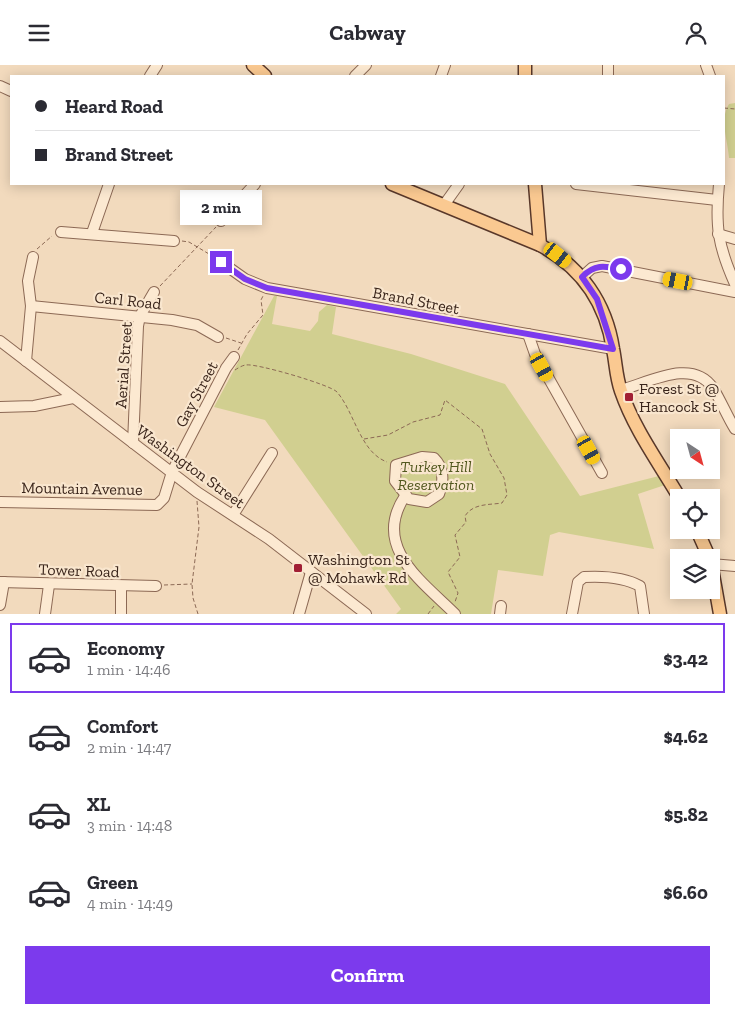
<!DOCTYPE html>
<meta charset="utf-8">
<style>
body{margin:0;font-family:"Zilla Slab",serif;background:#f2f2f3;color:#2b2b33;height:100vh;display:flex;flex-direction:column;font-size:19px;white-space:nowrap}
*{box-sizing:border-box;margin:0}
p{font-size:16px;color:#7c7c81}
.icon{flex:none;width:28px;height:28px;fill:none;stroke:currentColor;stroke-width:2;stroke-linecap:round;stroke-linejoin:round}
.map{position:relative;height:549px;overflow:hidden}
.side{display:flex;flex-direction:column;background:#fff;flex:1}
.side>*{flex:none}
.top-card{position:absolute;left:10px;top:10px;width:715px;height:110px;border-radius:0px;box-shadow:0 2px 12px #0003;display:grid;align-content:center;height:110px;padding:0 25px;background:#fff}
.needle{width:32px;rotate:144deg}
.controls{position:absolute;left:670px;top:364px;display:grid;gap:10px}
.controls a{display:grid;place-items:center;width:50px;height:50px;border-radius:0px;background:#fff;box-shadow:0 2px 12px #0003;font-size:25px}
.end{position:absolute;width:22px;height:22px;margin:-11px;border:6px solid #7c3aed;background:#fff;box-shadow:0 0 0 2px #fff}
.from{border-radius:50%}
.bubble{position:absolute;height:35px;border-radius:0px;background:#fff;box-shadow:0 2px 12px #0003;font-size:16px;font-weight:800;line-height:35px;text-align:center}
.car{position:absolute;width:15px;height:30px;margin:-15px -8px;border-radius:6px;box-shadow:0 0 4px 1px #0007;background:linear-gradient(#f5c518 24%,#345 0 40%,#f5c518 0 76%,#345 0 86%,#f5c518 0)}
.top-card b{display:flex;align-items:center;gap:18px;height:48px;font-size:19px}
.top-card b+b{border-top:1px solid #e1e1e2}
.top-card i{width:12px;height:12px;background:#2b2b33}
ul{padding:9px 0 0;list-style:none}
li{display:flex;align-items:center;gap:15px;height:70px;margin:0 10px 8px;padding:0 15px;border:2px solid transparent;border-radius:0px}
li div{flex:1}
li b{display:block;font-size:19px}
li em{font-style:normal;font-weight:800}
li.current{border-color:#7c3aed}
li>.icon{width:45px;height:45px;stroke-width:1.5}
.primary-button{display:flex;gap:10px;margin-top:auto;padding:10px 25px}
.primary-button a{flex:1;height:58px;border-radius:0px;background:#7c3aed;color:#fff;font-size:20px;font-weight:800;line-height:58px;text-align:center}
header{display:flex;justify-content:space-between;align-items:center;height:65px;padding:0 25px;background:#fff;font-size:22px;font-weight:800}
.map>svg:first-child{display:block}
.green{fill:#d1cf90}
.lines{fill:none;stroke-linecap:round;stroke-linejoin:round}
.minor-casing{stroke:#8c6955;stroke-width:12}
.major-casing{stroke:#59382a;stroke-width:15}
.path{stroke:#8c6955;stroke-width:1;stroke-dasharray:4 2.5;stroke-linecap:butt}
.minor{stroke:#fce9d1;stroke-width:10}
.major{stroke:#fac991;stroke-width:12}
.route{stroke:#7c3aed;stroke-width:6}
.poi-dot{fill:#a11f34;stroke:#f9e6ce;stroke-width:2}
.labels{text-anchor:middle;stroke-width:4.5;stroke-linejoin:round;paint-order:stroke}
.street-label{font-size:16px;fill:#3a251b;stroke:#f9e6ce}
.poi-label{font-size:16px;fill:#3a251b;stroke:#f9e6ce;text-anchor:start}
.park-label{font-size:16px;font-style:italic;fill:#52581f;stroke:#f9e6ce}
</style>
<header><svg class="icon" aria-label="menu" viewBox="0 0 24 24"><path d="M4 6h16M4 12h16M4 18h16"/></svg>Cabway<svg class="icon" aria-label="person" viewBox="0 0 24 24"><circle cx="12" cy="8" r="4"/><path d="M4 21q1-7 8-7t8 7"/></svg></header>
<div class="map">
<svg width="735" height="549" viewBox="0 0 735 549">
<rect width="100%" height="100%" fill="#f2dabd"/>
<g class="green">
<path d="M735 38V93H729C728 75 719 55 729 39Z"/>
<polygon points="274,231 277,231 272,259 310,266 318,256 319,247 327,240 336,242 332,269 411,289 505,319 580,431 659,411 665,420 638,429 654,484 559,467 550,470 543,511 498,505 491,549 396,549 401,544 265,355 214,342"/>
</g>
<g class="lines">
<defs>
<g id="minor">
<polyline points="706,0 710,11"/>
<polyline points="150,11 157,0"/>
<polyline points="355,11 366,0"/>
<polyline points="441,11 445,0"/>
<polyline points="608,11 608,0"/>
<polyline points="0,21 11,26"/>
<polyline points="576,119 717,135"/>
<path d="M719 119C715 161 718 181 735 219"/>
<polyline points="444,140 459,119"/>
<polyline points="221,156 255,119"/>
<polyline points="61,167 174,176"/>
<polyline points="92,168 109,119"/>
<polyline points="718,169 735,174"/>
<polyline points="221,197 245,214 267,223 613,284"/>
<polyline points="582,212 592,203 602,201 735,227"/>
<polyline points="31,241 172,255 197,260 218,272"/>
<polyline points="528,269 535,289 602,408"/>
<polyline points="0,276 197,427 269,474 366,549"/>
<polyline points="26,296 31,241 28,216 33,192"/>
<path d="M621 325C648 318 692 292 713 323 721 336 727 351 735 364"/>
<polyline points="0,342 34,341 73,333"/>
<polyline points="133,378 138,261 140,251 154,227"/>
<path d="M422 392 434 393C444 403 444 416 439 429L427 437 409 434 395 416 396 400Z"/>
<path d="M405 431C371 482 423 517 455 549"/>
<polyline points="0,437 157,440 164,433 172,407 226,303 234,292"/>
<polyline points="233,450 272,388"/>
<polyline points="711,499 735,501"/>
<polyline points="0,517 156,521"/>
<polyline points="0,540 4,517"/>
<polyline points="45,549 49,520"/>
<polyline points="121,549 121,522"/>
<polyline points="299,549 311,507"/>
<polyline points="500,549 501,541"/>
<path d="M572 549 578 517 584 512C602 511 624 512 640 521L644 549"/>
</g>
<g id="major">
<polyline points="253,0 265,11"/>
<polyline points="525,0 525,11"/>
<path d="M392 119 540 180C581 202 606 238 613 284 616 299 616 312 621 326 634 364 659 398 679 432"/>
<polyline points="535,119 540,180"/>
<polyline points="697,465 709,492"/>
<polyline points="711,498 720,549"/>
</g>
</defs>
<use href="#minor" class="minor-casing"/>
<use href="#major" class="major-casing"/>
<g class="path">
<polyline points="724,43 735,44"/>
<polyline points="182,176 189,177 214,192"/>
<polyline points="37,184 52,171"/>
<polyline points="160,221 216,162"/>
<polyline points="226,273 241,278"/>
<polyline points="238,285 247,269 263,250 261,235 263,231"/>
<path d="M235 305C238 303 243 300 246 300 256 298 331 320 337 327 355 348 360 387 387 397"/>
<path d="M364 374 388 370 413 357 440 350 445 335 482 364 490 389 504 413 507 430 502 438C490 440 473 438 465 451L466 457 455 470 460 492 448 507 458 528 455 537"/>
<polyline points="197,436 199,462 192,519 193,533 198,549"/>
<polyline points="164,520 192,519"/>
<polyline points="428,549 434,541"/>
</g>
<use href="#minor" class="minor"/>
<use href="#major" class="major"/>
</g>
<g class="lines">
<path class="route" d="M221 197 245 214 267 223 613 284 597 234 582 212C595 199 604 201 621 204"/>
</g>
<g class="poi-dot">
<rect x="624" y="327" width="10" height="10" rx="2.5"/>
<rect x="293" y="498" width="10" height="10" rx="2.5"/>
</g>
<g class="labels">
<g class="street-label">
<text transform="translate(128 235) rotate(6)" y="6">Carl Road</text>
<text transform="translate(416 235) rotate(11)" y="6">Brand Street</text>
<text transform="translate(123 300) rotate(-86)" y="6">Aerial Street</text>
<text transform="translate(196 329) rotate(-62)" y="6">Gay Street</text>
<text transform="translate(191 401) rotate(36)" y="6">Washington Street</text>
<text transform="translate(82 423) rotate(1)" y="6">Mountain Avenue</text>
<text transform="translate(79 505) rotate(2)" y="6">Tower Road</text>
</g>
<g class="poi-label">
<text x="639" y="329">Forest St @<tspan x="639" dy="18">Hancock St</tspan></text>
<text x="308" y="500">Washington St<tspan x="308" dy="18">@ Mohawk Rd</tspan></text>
</g>
<g class="park-label">
<text x="436" y="407">Turkey Hill<tspan x="436" dy="18">Reservation</tspan></text>
</g>
</g>
</svg>
<div class="controls">
<a><svg class="needle" viewBox="-14 -14 28 28"><path d="M0-13l5 13h-10z" fill="#e53935"/><path d="M0 13l5-13h-10z" fill="#7c7c81"/></svg></a>
<a><svg class="icon" aria-label="locate" viewBox="0 0 24 24"><circle cx="12" cy="12" r="6"/><path d="M12 2v4M12 18v4M2 12h4M18 12h4"/></svg></a>
<a><svg class="icon" aria-label="layers" viewBox="0 0 24 24"><path d="M12 4l9 5-9 5-9-5zM3 14l9 5 9-5"/></svg></a>
</div>
<i class="end from" style="left:621px;top:204px"></i>
<i class="end" style="left:221px;top:197px"></i>
<div class="bubble" style="left:180px;top:125px;width:82px">2 min</div>
<i class="car" style="left:558px;top:190px;rotate:128deg"></i>
<i class="car" style="left:678px;top:216px;rotate:281deg"></i>
<i class="car" style="left:542px;top:302px;rotate:151deg"></i>
<i class="car" style="left:589px;top:385px;rotate:151deg"></i>
<div class="top-card">
<b><i class="from"></i>Heard Road</b>
<b><i></i>Brand Street</b>
</div>
</div>
<section class="side">
<ul>
<li class="current"><svg class="icon" aria-label="car" viewBox="0 0 24 24"><path d="M5 17H2v-5l4-1 3-4h7l3 4 3 1v5h-3M9 17h6M6 11h13"/><circle cx="7" cy="17" r="2"/><circle cx="17" cy="17" r="2"/></svg><div><b>Economy</b><p>1 min · 14:46</p></div><em>$3.42</em></li>
<li><svg class="icon" aria-label="car" viewBox="0 0 24 24"><path d="M5 17H2v-5l4-1 3-4h7l3 4 3 1v5h-3M9 17h6M6 11h13"/><circle cx="7" cy="17" r="2"/><circle cx="17" cy="17" r="2"/></svg><div><b>Comfort</b><p>2 min · 14:47</p></div><em>$4.62</em></li>
<li><svg class="icon" aria-label="car" viewBox="0 0 24 24"><path d="M5 17H2v-5l4-1 3-4h7l3 4 3 1v5h-3M9 17h6M6 11h13"/><circle cx="7" cy="17" r="2"/><circle cx="17" cy="17" r="2"/></svg><div><b>XL</b><p>3 min · 14:48</p></div><em>$5.82</em></li>
<li><svg class="icon" aria-label="car" viewBox="0 0 24 24"><path d="M5 17H2v-5l4-1 3-4h7l3 4 3 1v5h-3M9 17h6M6 11h13"/><circle cx="7" cy="17" r="2"/><circle cx="17" cy="17" r="2"/></svg><div><b>Green</b><p>4 min · 14:49</p></div><em>$6.60</em></li>
</ul>
<div class="primary-button"><a>Confirm</a></div>
</section>
